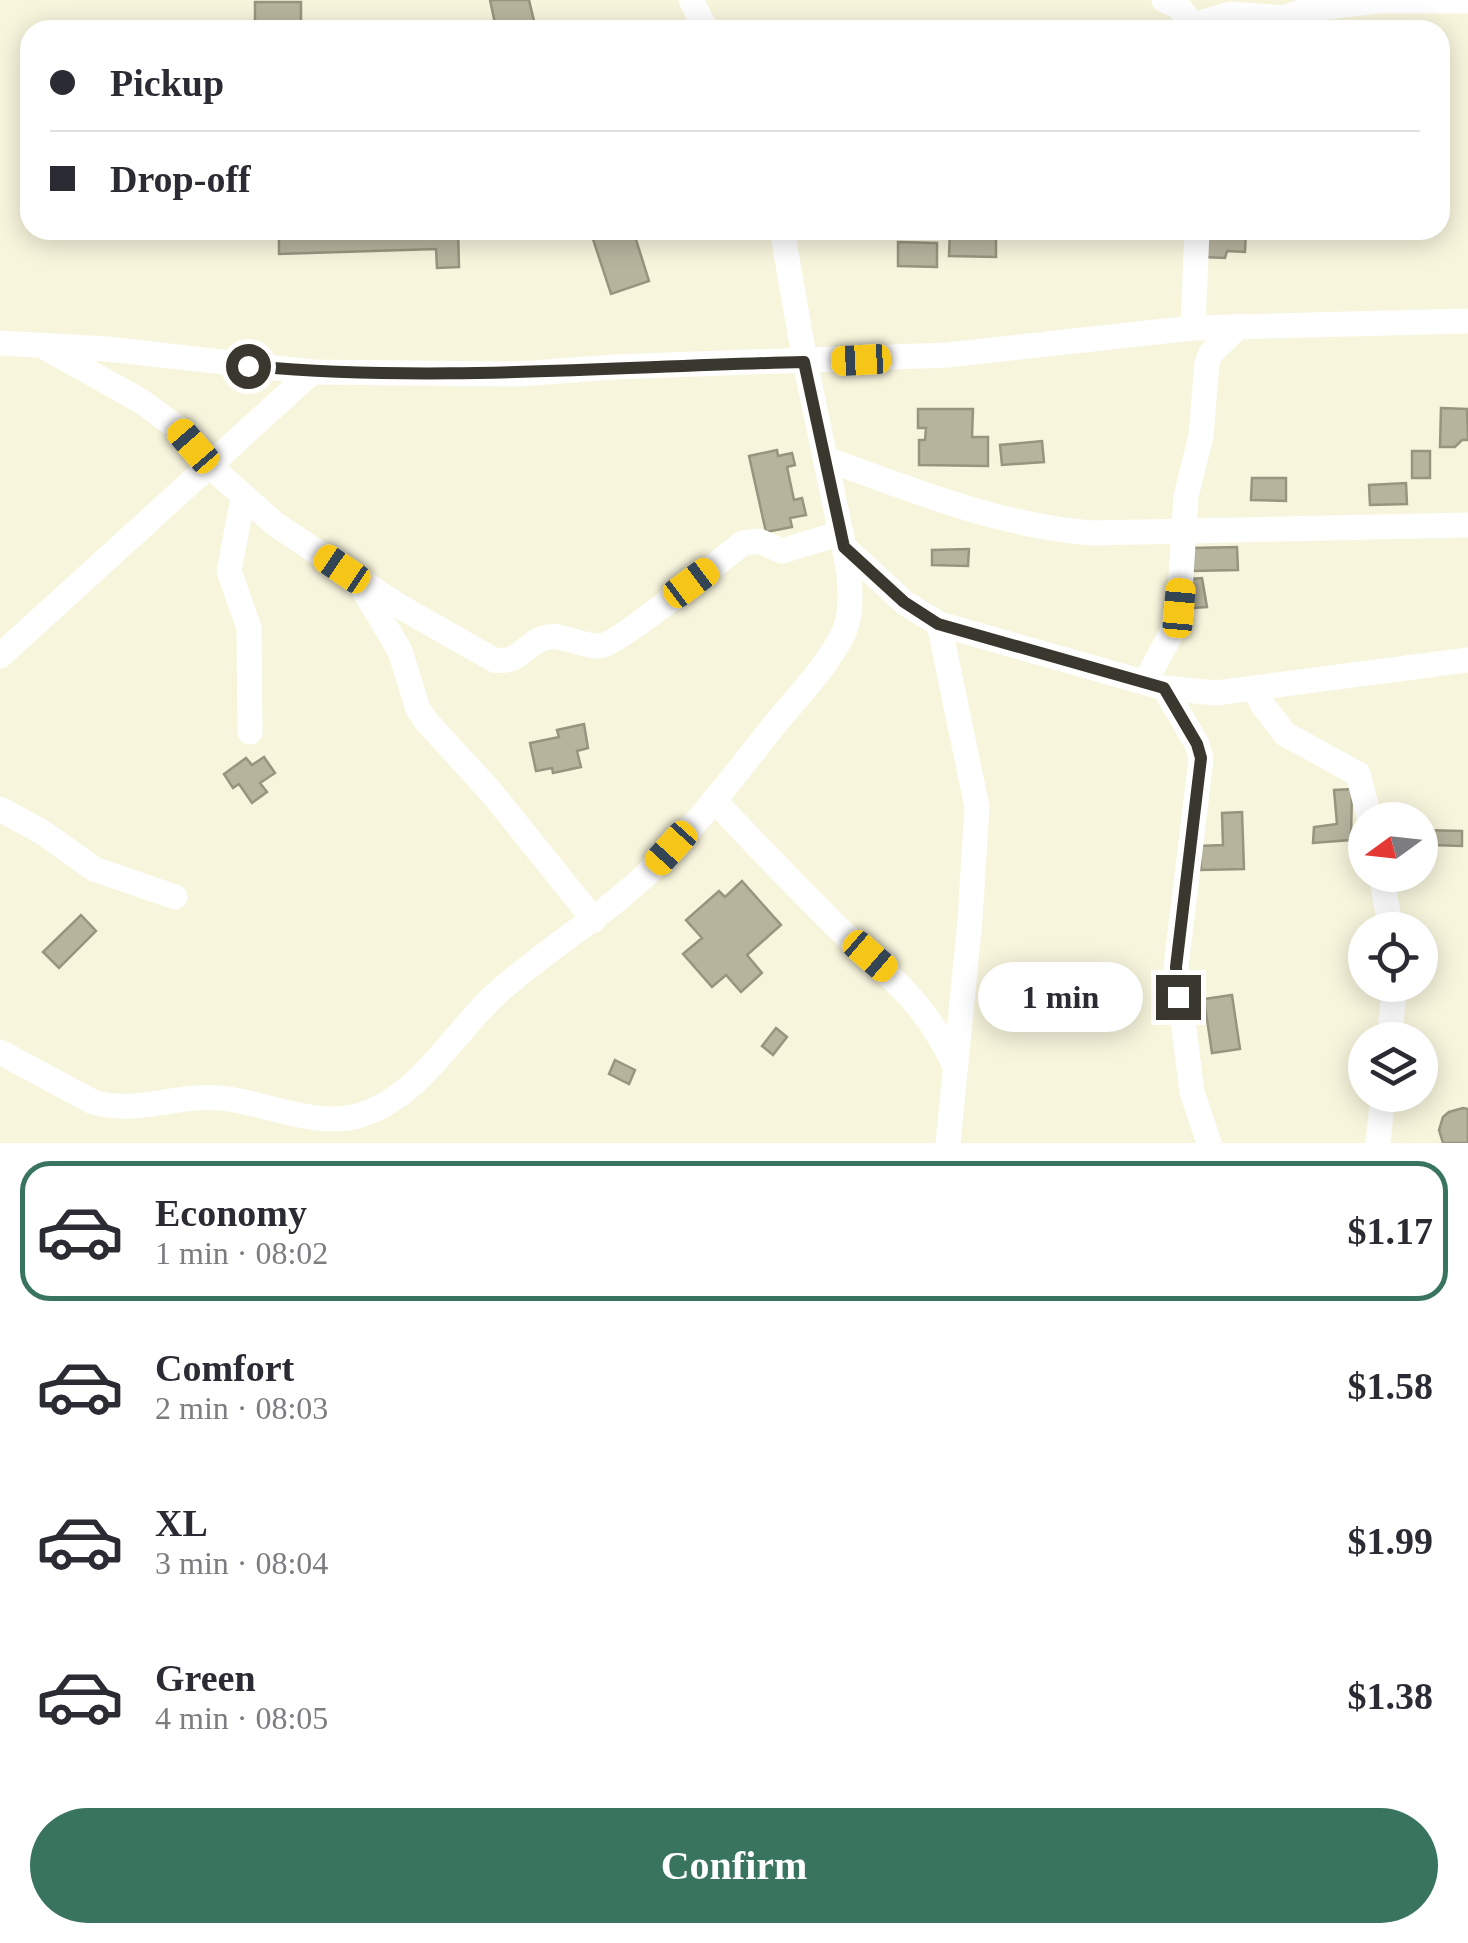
<!DOCTYPE html>
<meta charset="utf-8">
<style>
body{margin:0;font-family:"Times New Roman",serif;background:#f7f7f7;color:#2b2b33;height:100vh;display:flex;flex-direction:column;font-size:38px;white-space:nowrap}
*{box-sizing:border-box;margin:0}
p{font-size:32px;color:#7c7c81}
.icon{flex:none;width:55px;height:55px;fill:none;stroke:currentColor;stroke-width:2;stroke-linecap:round;stroke-linejoin:round}
.map{position:relative;height:1143px;overflow:hidden}
.drawer{display:flex;flex-direction:column;background:#fff;flex:1}
.drawer>*{flex:none}
.banner{position:absolute;left:20px;top:20px;width:1430px;height:220px;border-radius:30px;box-shadow:0 5px 25px #0003;display:grid;align-content:center;height:220px;padding:0 30px;background:#fff}
.needle{width:65px;rotate:255deg}
.buttons{position:absolute;left:1348px;top:802px;display:grid;gap:20px}
.buttons a{display:grid;place-items:center;width:90px;height:90px;border-radius:50%;background:#fff;box-shadow:0 5px 25px #0003;font-size:50px}
.end{position:absolute;width:45px;height:45px;margin:-22px;border:12px solid #39372e;background:#fff;box-shadow:0 0 0 5px #fff}
.from{border-radius:50%}
.bubble{position:absolute;height:70px;border-radius:35px;background:#fff;box-shadow:0 5px 25px #0003;font-size:32px;font-weight:700;line-height:70px;text-align:center}
.car{position:absolute;width:30px;height:60px;margin:-30px -15px;border-radius:12px;box-shadow:0 0 8px 2px #0007;background:linear-gradient(#f5c518 24%,#345 0 40%,#f5c518 0 76%,#345 0 86%,#f5c518 0)}
.banner b{display:flex;align-items:center;gap:35px;height:95px;font-size:38px}
.banner b+b{border-top:2px solid #e1e1e2}
.banner i{width:25px;height:25px;background:#2b2b33}
ul{padding:18px 0 0;list-style:none}
li{display:flex;align-items:center;gap:30px;height:140px;margin:0 20px 15px;padding:0 10px;border:5px solid transparent;border-radius:30px}
li div{flex:1}
li b{display:block;font-size:38px}
li em{font-style:normal;font-weight:700}
li.selected{border-color:#38745e}
li>.icon{width:90px;height:90px;stroke-width:1.5}
.button{display:flex;gap:20px;margin-top:auto;padding:20px 30px}
.button a{flex:1;height:115px;border-radius:60px;background:#38745e;color:#fff;font-size:40px;font-weight:700;line-height:115px;text-align:center}
.map>svg:first-child{display:block}
.building{fill:#b7b49e;stroke:#97947f;stroke-width:2.5}
.lines{fill:none;stroke-linecap:round;stroke-linejoin:round}
.minor{stroke:#fff;stroke-width:25}
.route{stroke:#39372e;stroke-width:12}
</style>
<div class="map">
<svg width="1468" height="1143" viewBox="0 0 1468 1143">
<rect width="100%" height="100%" fill="#f8f5dd"/>
<g class="building">
<polygon points="490,0 529,0 534,21 496,28"/>
<rect x="255" y="2" width="46" height="28"/>
<polygon points="279,230 458,230 459,267 437,268 436,249 279,254"/>
<polygon points="601,230 633,230 649,281 611,294 591,233"/>
<polygon points="950,230 996,230 996,257 949,256"/>
<polygon points="1203,230 1246,230 1245,252 1227,251 1225,258 1202,257"/>
<polygon points="898,242 937,243 937,267 898,266"/>
<polygon points="1441,408 1467,409 1468,440 1462,440 1455,447 1440,447"/>
<polygon points="918,409 973,409 972,437 988,437 988,466 919,465 919,440 925,440 926,428 918,428"/>
<polygon points="1042,441 1044,462 1002,465 1000,445"/>
<polygon points="777,450 778,456 792,453 795,465 787,467 794,500 802,498 806,515 790,518 792,527 766,532 749,456"/>
<rect x="1412" y="451" width="18" height="27"/>
<polygon points="1252,478 1286,478 1286,501 1251,500"/>
<polygon points="1406,483 1407,504 1370,505 1369,485"/>
<polygon points="1237,547 1238,570 1193,571 1192,548"/>
<polygon points="969,549 968,566 932,565 932,550"/>
<polygon points="1202,578 1207,607 1193,608 1190,579"/>
<polygon points="584,724 588,748 577,751 581,767 553,773 552,768 536,771 530,743 559,737 557,730"/>
<polygon points="264,757 275,773 260,783 267,792 252,803 239,784 233,788 224,774 246,758 252,765"/>
<polygon points="1352,789 1351,840 1313,843 1314,827 1337,824 1334,790"/>
<polygon points="1242,812 1244,869 1201,870 1200,846 1223,845 1222,813"/>
<polygon points="1422,830 1462,831 1462,846 1431,845 1431,853 1421,853"/>
<polygon points="742,881 781,925 747,955 762,973 741,992 726,975 712,987 683,954 702,938 686,920 719,891 725,897"/>
<polygon points="81,915 96,931 59,968 43,952"/>
<polygon points="1232,995 1240,1049 1212,1053 1204,999"/>
<polygon points="776,1028 787,1037 773,1055 762,1046"/>
<polygon points="615,1060 635,1070 629,1084 609,1074"/>
<polygon points="1463,1108 1468,1109 1468,1143 1443,1143 1439,1130 1443,1117 1449,1112"/>
</g>
<g class="lines">
<g class="minor">
<polyline points="691,0 706,30"/>
<polyline points="1164,0 1179,7 1196,30"/>
<polyline points="1193,25 1231,14 1283,18 1310,9 1378,1 1468,1"/>
<polyline points="1193,328 1197,230"/>
<polyline points="0,343 107,349 312,372 519,374 614,367 947,355 1193,328 1468,321"/>
<path d="M46 348 141 401 175 426 211 467 275 524 394 603 494 660C523 664 525 641 548 637 564 634 582 647 600 646 617 645 722 559 743 543L759 541 782 551 841 533"/>
<path d="M826 459C912 490 1000 526 1092 533L1468 525"/>
<polyline points="243,498 229,571 249,628 250,732"/>
<polyline points="844,547 905,603 939,624 1164,688 1216,693 1468,660"/>
<polyline points="362,587 400,651 418,709 426,721 491,792 594,920"/>
<polyline points="939,624 977,807 970,920 948,1143"/>
<polyline points="0,656 312,372"/>
<polyline points="1145,682 1171,634 1179,608 1186,496 1201,436 1207,363 1211,353 1239,326"/>
<polyline points="1164,688 1197,744 1201,759 1176,967 1192,1092 1209,1143"/>
<polyline points="1255,688 1262,704 1285,734 1358,774 1370,820"/>
<path d="M714 800C754 843 795 885 837 927 888 976 923 998 955 1066"/>
<polyline points="0,809 42,832 94,869 175,897"/>
<polyline points="1381,875 1391,930"/>
<polyline points="1389,1040 1395,985"/>
<path d="M0 1052 93 1102C137 1115 176 1094 220 1098 265 1102 316 1129 361 1115 420 1096 452 1035 495 995 543 951 601 918 649 872 696 827 736 773 776 723 800 694 828 665 844 632 852 614 850 591 849 572L805 362 782 230"/>
<polyline points="1378,1143 1383,1095"/>
</g>
</g>
<g class="lines">
<path class="route" d="M248 366C434 383 619 366 804 362L844 547 904 602 938 624 1164 688 1197 744 1201 758 1176 967 1178 997"/>
</g>
</svg>
<div class="buttons">
<a><svg class="needle" viewBox="-14 -14 28 28"><path d="M0-13l5 13h-10z" fill="#e53935"/><path d="M0 13l5-13h-10z" fill="#7c7c81"/></svg></a>
<a><svg class="icon" aria-label="locate" viewBox="0 0 24 24"><circle cx="12" cy="12" r="6"/><path d="M12 2v4M12 18v4M2 12h4M18 12h4"/></svg></a>
<a><svg class="icon" aria-label="layers" viewBox="0 0 24 24"><path d="M12 4l9 5-9 5-9-5zM3 14l9 5 9-5"/></svg></a>
</div>
<i class="end from" style="left:248px;top:366px"></i>
<i class="end" style="left:1178px;top:997px"></i>
<div class="bubble" style="left:978px;top:962px;width:165px">1 min</div>
<i class="car" style="left:861px;top:360px;rotate:267deg"></i>
<i class="car" style="left:193px;top:446px;rotate:319deg"></i>
<i class="car" style="left:342px;top:569px;rotate:304deg"></i>
<i class="car" style="left:691px;top:583px;rotate:53deg"></i>
<i class="car" style="left:1179px;top:608px;rotate:5deg"></i>
<i class="car" style="left:671px;top:848px;rotate:222deg"></i>
<i class="car" style="left:870px;top:956px;rotate:131deg"></i>
<div class="banner">
<b><i class="from"></i>Pickup</b>
<b><i></i>Drop-off</b>
</div>
</div>
<section class="drawer">
<ul>
<li class="selected"><svg class="icon" aria-label="car" viewBox="0 0 24 24"><path d="M5 17H2v-5l4-1 3-4h7l3 4 3 1v5h-3M9 17h6M6 11h13"/><circle cx="7" cy="17" r="2"/><circle cx="17" cy="17" r="2"/></svg><div><b>Economy</b><p>1 min · 08:02</p></div><em>$1.17</em></li>
<li><svg class="icon" aria-label="car" viewBox="0 0 24 24"><path d="M5 17H2v-5l4-1 3-4h7l3 4 3 1v5h-3M9 17h6M6 11h13"/><circle cx="7" cy="17" r="2"/><circle cx="17" cy="17" r="2"/></svg><div><b>Comfort</b><p>2 min · 08:03</p></div><em>$1.58</em></li>
<li><svg class="icon" aria-label="car" viewBox="0 0 24 24"><path d="M5 17H2v-5l4-1 3-4h7l3 4 3 1v5h-3M9 17h6M6 11h13"/><circle cx="7" cy="17" r="2"/><circle cx="17" cy="17" r="2"/></svg><div><b>XL</b><p>3 min · 08:04</p></div><em>$1.99</em></li>
<li><svg class="icon" aria-label="car" viewBox="0 0 24 24"><path d="M5 17H2v-5l4-1 3-4h7l3 4 3 1v5h-3M9 17h6M6 11h13"/><circle cx="7" cy="17" r="2"/><circle cx="17" cy="17" r="2"/></svg><div><b>Green</b><p>4 min · 08:05</p></div><em>$1.38</em></li>
</ul>
<div class="button"><a>Confirm</a></div>
</section>
